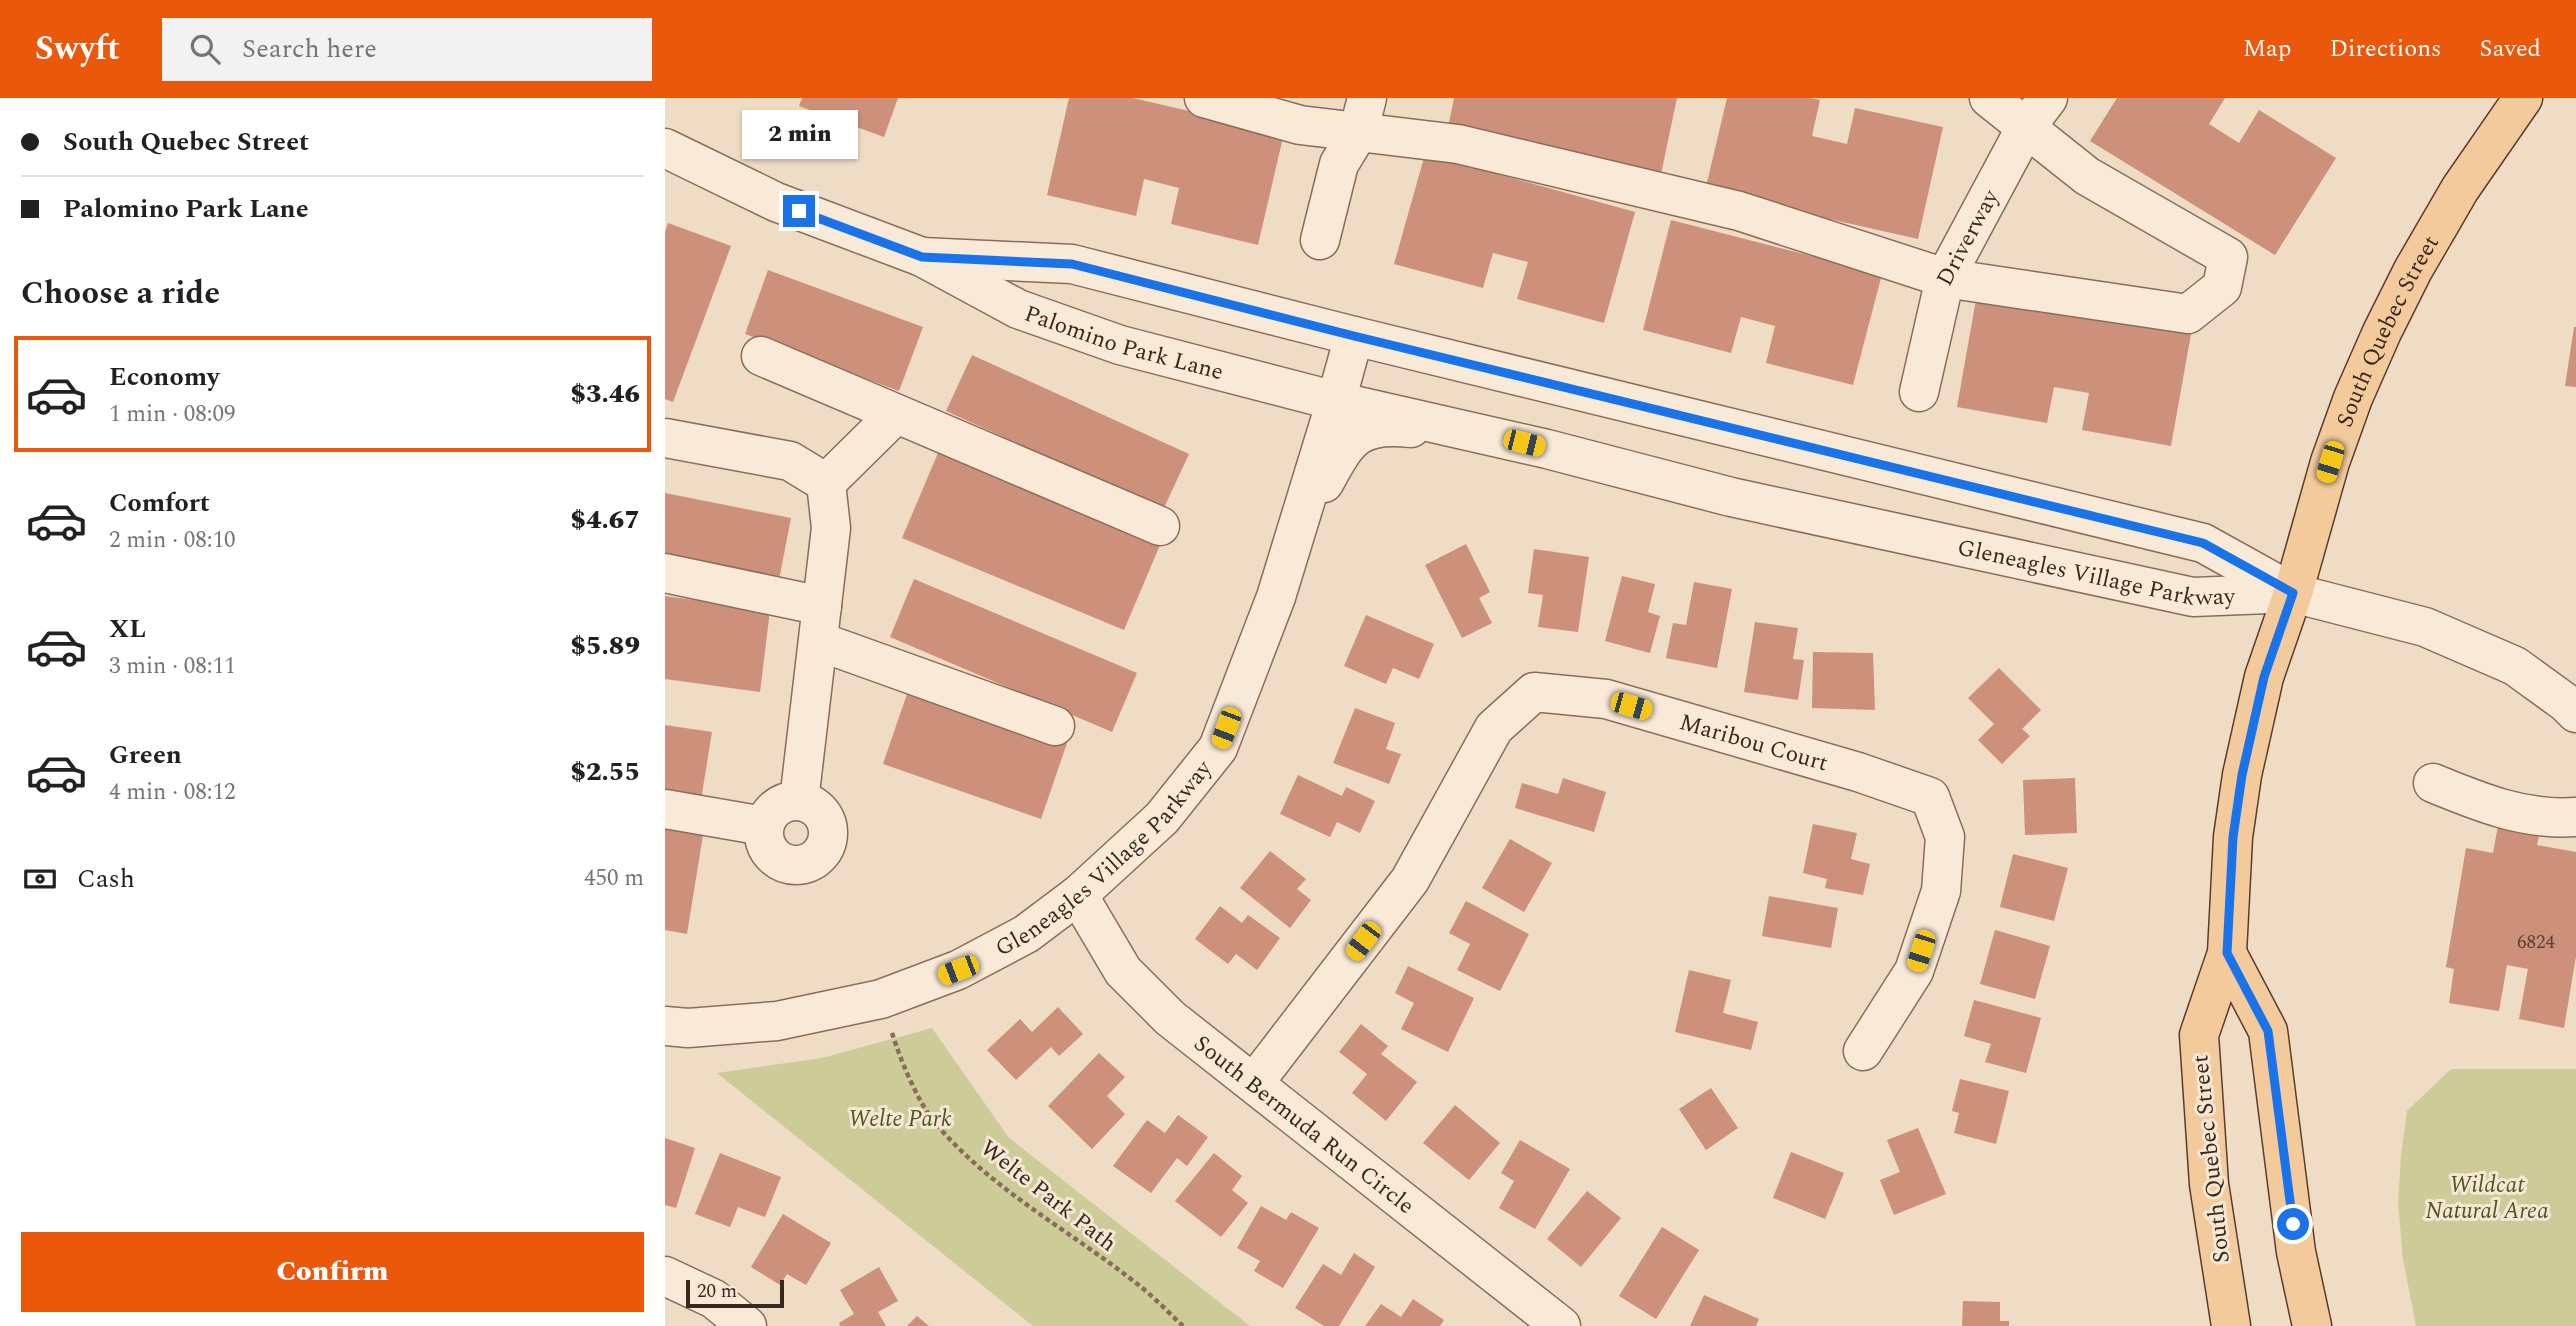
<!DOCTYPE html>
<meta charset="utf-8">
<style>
body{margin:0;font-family:Spectral,serif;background:#f2f2f2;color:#202124;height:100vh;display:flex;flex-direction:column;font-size:26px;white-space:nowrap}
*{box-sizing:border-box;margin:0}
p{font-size:23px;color:#757577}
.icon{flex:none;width:38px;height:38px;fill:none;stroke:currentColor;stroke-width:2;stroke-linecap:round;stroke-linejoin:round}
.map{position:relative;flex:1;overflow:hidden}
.drawer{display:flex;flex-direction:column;background:#fff;width:665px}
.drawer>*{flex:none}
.banner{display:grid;align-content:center;height:154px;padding:0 21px;background:#fff}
.scale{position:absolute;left:21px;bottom:18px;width:98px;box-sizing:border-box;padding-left:7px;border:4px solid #3a281e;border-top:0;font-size:19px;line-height:24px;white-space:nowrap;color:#3a281e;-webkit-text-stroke:5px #f6e7d4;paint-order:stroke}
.end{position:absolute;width:32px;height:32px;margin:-16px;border:9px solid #1a73e8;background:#fff;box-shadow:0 0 0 4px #fff}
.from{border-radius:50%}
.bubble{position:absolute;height:49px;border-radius:0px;background:#fff;box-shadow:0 2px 5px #0004;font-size:23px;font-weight:800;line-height:49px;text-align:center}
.car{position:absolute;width:21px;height:42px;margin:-21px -10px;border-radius:9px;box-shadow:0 0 5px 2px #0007;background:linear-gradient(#f5c518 24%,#345 0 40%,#f5c518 0 76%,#345 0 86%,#f5c518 0)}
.banner b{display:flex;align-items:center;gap:24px;height:66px;font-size:26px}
.banner b+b{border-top:2px solid #e0e0e0}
.banner i{width:18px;height:18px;background:#202124}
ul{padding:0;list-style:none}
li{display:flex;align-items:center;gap:21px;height:116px;margin:0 14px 10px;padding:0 7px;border:4px solid transparent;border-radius:0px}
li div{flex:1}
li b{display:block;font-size:26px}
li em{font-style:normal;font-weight:800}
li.active{border-color:#ea580c}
li>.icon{width:63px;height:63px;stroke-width:1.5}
h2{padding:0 21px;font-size:32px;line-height:84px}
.pay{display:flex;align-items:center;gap:18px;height:77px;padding:0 21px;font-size:26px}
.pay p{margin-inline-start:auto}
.button{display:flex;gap:14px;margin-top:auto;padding:14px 21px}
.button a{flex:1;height:80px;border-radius:0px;background:#ea580c;color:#fff;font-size:28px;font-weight:800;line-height:80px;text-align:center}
header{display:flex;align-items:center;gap:42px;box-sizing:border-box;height:98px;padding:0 35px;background:#ea580c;color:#fff}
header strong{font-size:33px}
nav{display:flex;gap:38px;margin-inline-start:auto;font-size:24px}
.search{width:490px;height:63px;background:#f2f2f2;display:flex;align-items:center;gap:18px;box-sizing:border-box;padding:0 24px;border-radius:0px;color:#757577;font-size:26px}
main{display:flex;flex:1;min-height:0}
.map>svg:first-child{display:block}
.green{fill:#cdcc98}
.building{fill:#cd907a}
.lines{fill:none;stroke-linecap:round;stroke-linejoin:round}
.minor-casing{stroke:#8a6c5a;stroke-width:41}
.major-casing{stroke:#583c2e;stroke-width:41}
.path{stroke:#8a6c5a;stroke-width:4.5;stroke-dasharray:5 3.5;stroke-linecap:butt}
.minor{stroke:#f9ead8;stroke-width:38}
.major{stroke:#f2ca9c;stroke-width:38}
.route{stroke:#1a73e8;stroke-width:9}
.labels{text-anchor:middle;stroke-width:6;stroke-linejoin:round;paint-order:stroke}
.number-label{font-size:19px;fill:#5f4235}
.street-label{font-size:23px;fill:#3a281e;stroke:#f6e7d4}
.park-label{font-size:23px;font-style:italic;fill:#515625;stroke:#f6e7d4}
</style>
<header>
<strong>Swyft</strong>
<div class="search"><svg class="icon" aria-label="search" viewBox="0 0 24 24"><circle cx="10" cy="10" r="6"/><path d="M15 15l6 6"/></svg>Search here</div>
<nav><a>Map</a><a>Directions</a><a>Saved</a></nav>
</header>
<main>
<section class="drawer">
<div class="banner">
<b><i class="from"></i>South Quebec Street</b>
<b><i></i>Palomino Park Lane</b>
</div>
<h2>Choose a ride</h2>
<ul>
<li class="active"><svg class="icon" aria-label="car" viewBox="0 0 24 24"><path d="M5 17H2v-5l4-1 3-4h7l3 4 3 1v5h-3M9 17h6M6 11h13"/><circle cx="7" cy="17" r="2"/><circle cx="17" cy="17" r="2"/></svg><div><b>Economy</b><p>1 min · 08:09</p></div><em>$3.46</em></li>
<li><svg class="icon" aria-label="car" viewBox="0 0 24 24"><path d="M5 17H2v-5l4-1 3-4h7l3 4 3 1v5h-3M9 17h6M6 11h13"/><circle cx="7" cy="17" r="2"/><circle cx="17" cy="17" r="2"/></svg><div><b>Comfort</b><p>2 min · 08:10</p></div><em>$4.67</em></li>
<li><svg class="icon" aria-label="car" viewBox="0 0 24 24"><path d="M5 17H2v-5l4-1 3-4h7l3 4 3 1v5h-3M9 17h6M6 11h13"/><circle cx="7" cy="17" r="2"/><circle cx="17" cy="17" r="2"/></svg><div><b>XL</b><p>3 min · 08:11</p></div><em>$5.89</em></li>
<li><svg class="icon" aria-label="car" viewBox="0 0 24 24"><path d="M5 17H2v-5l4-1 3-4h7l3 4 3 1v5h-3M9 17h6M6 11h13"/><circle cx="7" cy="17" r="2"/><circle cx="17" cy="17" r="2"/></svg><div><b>Green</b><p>4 min · 08:12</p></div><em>$2.55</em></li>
</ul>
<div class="pay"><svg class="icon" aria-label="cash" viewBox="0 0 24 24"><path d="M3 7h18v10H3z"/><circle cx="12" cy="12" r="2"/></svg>Cash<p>450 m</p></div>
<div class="button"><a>Confirm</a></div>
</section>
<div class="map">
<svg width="1911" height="1228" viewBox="0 0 1911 1228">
<rect width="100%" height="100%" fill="#efdcc4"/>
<g class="green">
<polygon points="267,930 344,1040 585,1228 368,1228 52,975 157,960"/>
<polygon points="1786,971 1911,971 1911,1228 1751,1228 1738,1161 1733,1104 1736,1057 1742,1013"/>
</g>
<g class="building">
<polygon points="137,0 233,0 219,39 134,8"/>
<polygon points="404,0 468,0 619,35 593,147 506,126 514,90 479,81 471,118 382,97"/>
<polygon points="789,0 1012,0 996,76 783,30"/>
<polygon points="1062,0 1146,0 1155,2 1147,38 1182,46 1190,10 1278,29 1253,141 1040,93"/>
<polygon points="1452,0 1560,0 1544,26 1574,45 1594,12 1671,60 1610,157 1425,43"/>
<polygon points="760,56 970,114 939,225 852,201 863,164 828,155 818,190 729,166"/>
<polygon points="1006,122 1217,176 1188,287 1101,265 1110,228 1076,219 1066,255 978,232"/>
<polygon points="3,125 66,148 8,304 0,301 0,134"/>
<polygon points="103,172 258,229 234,293 80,236"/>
<polygon points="1312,196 1526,236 1506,348 1417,332 1424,295 1389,289 1382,325 1292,309"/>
<polygon points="1909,229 1911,229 1911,289 1900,288"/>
<polygon points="307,257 524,356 498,412 281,313"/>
<polygon points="273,355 495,447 459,532 237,440"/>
<polygon points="0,395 126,420 114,482 0,460"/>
<polygon points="801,446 825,494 814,500 827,525 797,540 760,467"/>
<polygon points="869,451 924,459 913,534 873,529 878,497 863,495"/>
<polygon points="957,478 990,486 983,514 995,518 985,555 940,543"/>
<polygon points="249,481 472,575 447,634 225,539"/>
<polygon points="1029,484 1067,491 1052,570 1001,560 1008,525 1021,527"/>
<polygon points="0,498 105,512 95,594 0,581"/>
<polygon points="701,517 769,546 754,581 728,570 721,586 679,568"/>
<polygon points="1090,524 1133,530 1128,561 1139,562 1133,602 1079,594"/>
<polygon points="1148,554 1208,555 1210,612 1147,610"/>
<polygon points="1334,570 1376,612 1357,631 1365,638 1337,666 1313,642 1329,626 1303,600"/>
<polygon points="244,590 402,645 376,721 218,666"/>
<polygon points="690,610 730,625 721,651 736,656 724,686 668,665"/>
<polygon points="0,627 47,634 36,702 0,697"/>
<polygon points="633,677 677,698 681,689 710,703 695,735 672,724 665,739 615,716"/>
<polygon points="898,680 941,694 929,734 850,710 857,685 893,696"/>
<polygon points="1410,680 1412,735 1360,737 1358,682"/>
<polygon points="1836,712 1878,719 1872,747 1911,754 1911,858 1899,930 1854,921 1863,871 1842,867 1834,913 1784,905 1789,871 1781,869 1801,750 1828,755"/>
<polygon points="1148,726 1192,735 1186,761 1205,766 1198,797 1160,790 1162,781 1138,775"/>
<polygon points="0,731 38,737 22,836 0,832"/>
<polygon points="845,741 887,765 859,814 817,790"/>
<polygon points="605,753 641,781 632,791 646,802 625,830 575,790"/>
<polygon points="1348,756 1403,770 1389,823 1335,809"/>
<polygon points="1104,798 1173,810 1166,850 1097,838"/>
<polygon points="801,803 864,836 835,893 792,872 805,846 784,835"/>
<polygon points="555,808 577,825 583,817 615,840 592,872 571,856 563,866 530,841"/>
<polygon points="1330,832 1385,848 1370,901 1315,886"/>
<polygon points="743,868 809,900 783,954 736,931 749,905 730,895"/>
<polygon points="1024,872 1066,882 1058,915 1093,924 1086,952 1010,934"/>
<polygon points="1309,902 1376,920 1361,975 1320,964 1326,946 1299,938"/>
<polygon points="393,909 418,936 394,958 386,949 351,982 322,952 355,921 367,934"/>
<polygon points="696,926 723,948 716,956 752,984 721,1023 687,995 702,976 674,954"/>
<polygon points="434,955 460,979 442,998 460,1016 427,1051 383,1008"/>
<polygon points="1295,981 1344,993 1331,1046 1289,1035 1294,1015 1287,1013"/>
<polygon points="1046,990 1073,1030 1041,1052 1014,1011"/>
<polygon points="790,1007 835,1045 804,1082 758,1045"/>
<polygon points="513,1017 543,1039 522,1068 512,1060 486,1095 448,1068 482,1022 500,1035"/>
<polygon points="1253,1030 1281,1096 1229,1117 1215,1082 1235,1074 1222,1042"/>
<polygon points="0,1040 30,1050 11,1110 0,1107"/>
<polygon points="855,1042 905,1071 870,1131 834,1110 849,1083 836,1075"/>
<polygon points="1126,1054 1179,1075 1160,1121 1108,1100"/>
<polygon points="55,1055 116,1079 100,1119 73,1109 65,1129 30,1116"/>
<polygon points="549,1055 577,1078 567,1092 583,1105 556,1139 510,1103"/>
<polygon points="922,1093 956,1120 916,1169 882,1141"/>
<polygon points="596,1108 621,1122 626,1114 654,1130 618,1190 589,1173 595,1163 572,1150"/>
<polygon points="118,1116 166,1145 141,1187 122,1176 115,1187 86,1169"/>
<polygon points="997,1129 1034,1152 991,1221 954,1198"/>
<polygon points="689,1155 710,1169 674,1228 659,1228 630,1210 658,1166 676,1177"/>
<polygon points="214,1169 233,1203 213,1214 221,1228 175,1228 174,1225 189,1216 175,1192"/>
<polygon points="1039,1197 1094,1221 1091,1228 1025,1228"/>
<polygon points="748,1201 779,1222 775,1228 700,1228 716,1206 736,1219"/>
<polygon points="1298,1203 1335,1204 1335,1223 1344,1223 1344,1228 1297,1228"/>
<polygon points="252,1218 264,1228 242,1228"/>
</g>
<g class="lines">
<defs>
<g id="minor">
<polyline points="539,0 635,27 793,46 1074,113 1280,180 1523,216 1557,189 1563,159 1422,78 1324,0"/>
<path id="s1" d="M0 50 111 104 257 159 353 211 455 247 671 303 882 351 1066 399 1528 499 1628 495"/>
<polyline points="655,142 674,66 693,35 702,0"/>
<polyline points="257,159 407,166 689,238 1538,445 1628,495 1760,529 1850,568 1901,605 1911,615"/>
<polyline points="96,258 495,428"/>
<path id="s2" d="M1254 294 1280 180 1361 29 1383 0"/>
<polyline points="0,340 125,363 161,385 166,430 134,703"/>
<polyline points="161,385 231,316"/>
<path d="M659 385C683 341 692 324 746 330"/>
<polyline points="0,475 157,508"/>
<polyline points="153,543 390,628"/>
<path d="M1768 685C1814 704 1860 723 1911 719"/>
<circle cx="131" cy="735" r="32"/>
<polyline points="0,711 99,728"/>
<path id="s3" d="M413 797 458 873 505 920 896 1228"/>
<path id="s4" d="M0 928 23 930 112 923 216 901 293 872 361 836 413 797 497 720 553 650 611 499 671 303 689 238"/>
<path id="s5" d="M589 985 745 782 829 630 869 594 941 601 1193 674 1265 699 1280 739 1276 793 1249 873 1198 953"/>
<polyline points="0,1178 49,1201 82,1228"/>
</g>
<g id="major">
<polyline points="1562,855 1603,933 1631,1154 1647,1228"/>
<path id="s6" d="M1566 1228 1544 1086 1534 937 1562 855 1568 739 1577 677 1599 579 1628 495 1665 364 1688 300 1717 234 1748 172 1795 91 1858 0"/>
</g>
</defs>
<use href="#minor" class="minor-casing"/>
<use href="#major" class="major-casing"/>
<path class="path" d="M227 935C236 963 252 1003 271 1026 327 1092 404 1132 471 1185 488 1198 503 1214 518 1228"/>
<use href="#minor" class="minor"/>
<use href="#major" class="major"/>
</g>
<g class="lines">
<polyline class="route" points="134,113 257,159 407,166 689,238 1538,445 1628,495 1599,579 1577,677 1568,739 1562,855 1603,933 1628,1126"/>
</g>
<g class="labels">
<g class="number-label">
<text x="1871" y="850">6824</text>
</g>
<g class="street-label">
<text dy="8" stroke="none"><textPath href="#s2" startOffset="163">Driverway</textPath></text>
<text dy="8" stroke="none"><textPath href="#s6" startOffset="1027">South Quebec Street</textPath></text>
<text dy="8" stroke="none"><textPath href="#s1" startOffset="500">Palomino Park Lane</textPath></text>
<text dy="8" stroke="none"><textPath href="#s1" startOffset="1500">Gleneagles Village Parkway</textPath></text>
<text dy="8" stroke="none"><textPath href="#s5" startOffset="710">Maribou Court</textPath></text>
<text dy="8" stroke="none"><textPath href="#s4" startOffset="486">Gleneagles Village Parkway</textPath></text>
<text dy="8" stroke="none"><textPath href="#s3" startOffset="326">South Bermuda Run Circle</textPath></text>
<text transform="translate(1545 1061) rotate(-96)" y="8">South Quebec Street</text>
<text transform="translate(384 1097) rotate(38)" y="8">Welte Park Path</text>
</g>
<g class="park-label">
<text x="235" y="1028">Welte Park</text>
<text x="1822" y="1094">Wildcat<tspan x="1822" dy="26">Natural Area</tspan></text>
</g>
</g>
</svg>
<div class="scale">20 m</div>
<i class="end from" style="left:1628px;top:1126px"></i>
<i class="end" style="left:134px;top:113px"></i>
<div class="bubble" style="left:77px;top:12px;width:116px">2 min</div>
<i class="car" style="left:859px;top:345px;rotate:104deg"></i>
<i class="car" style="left:1665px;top:364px;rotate:197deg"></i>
<i class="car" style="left:966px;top:608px;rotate:106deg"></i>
<i class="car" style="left:561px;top:630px;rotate:201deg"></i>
<i class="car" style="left:698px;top:843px;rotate:217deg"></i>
<i class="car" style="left:1256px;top:853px;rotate:198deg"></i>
<i class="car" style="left:293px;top:872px;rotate:249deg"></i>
</div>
</main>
